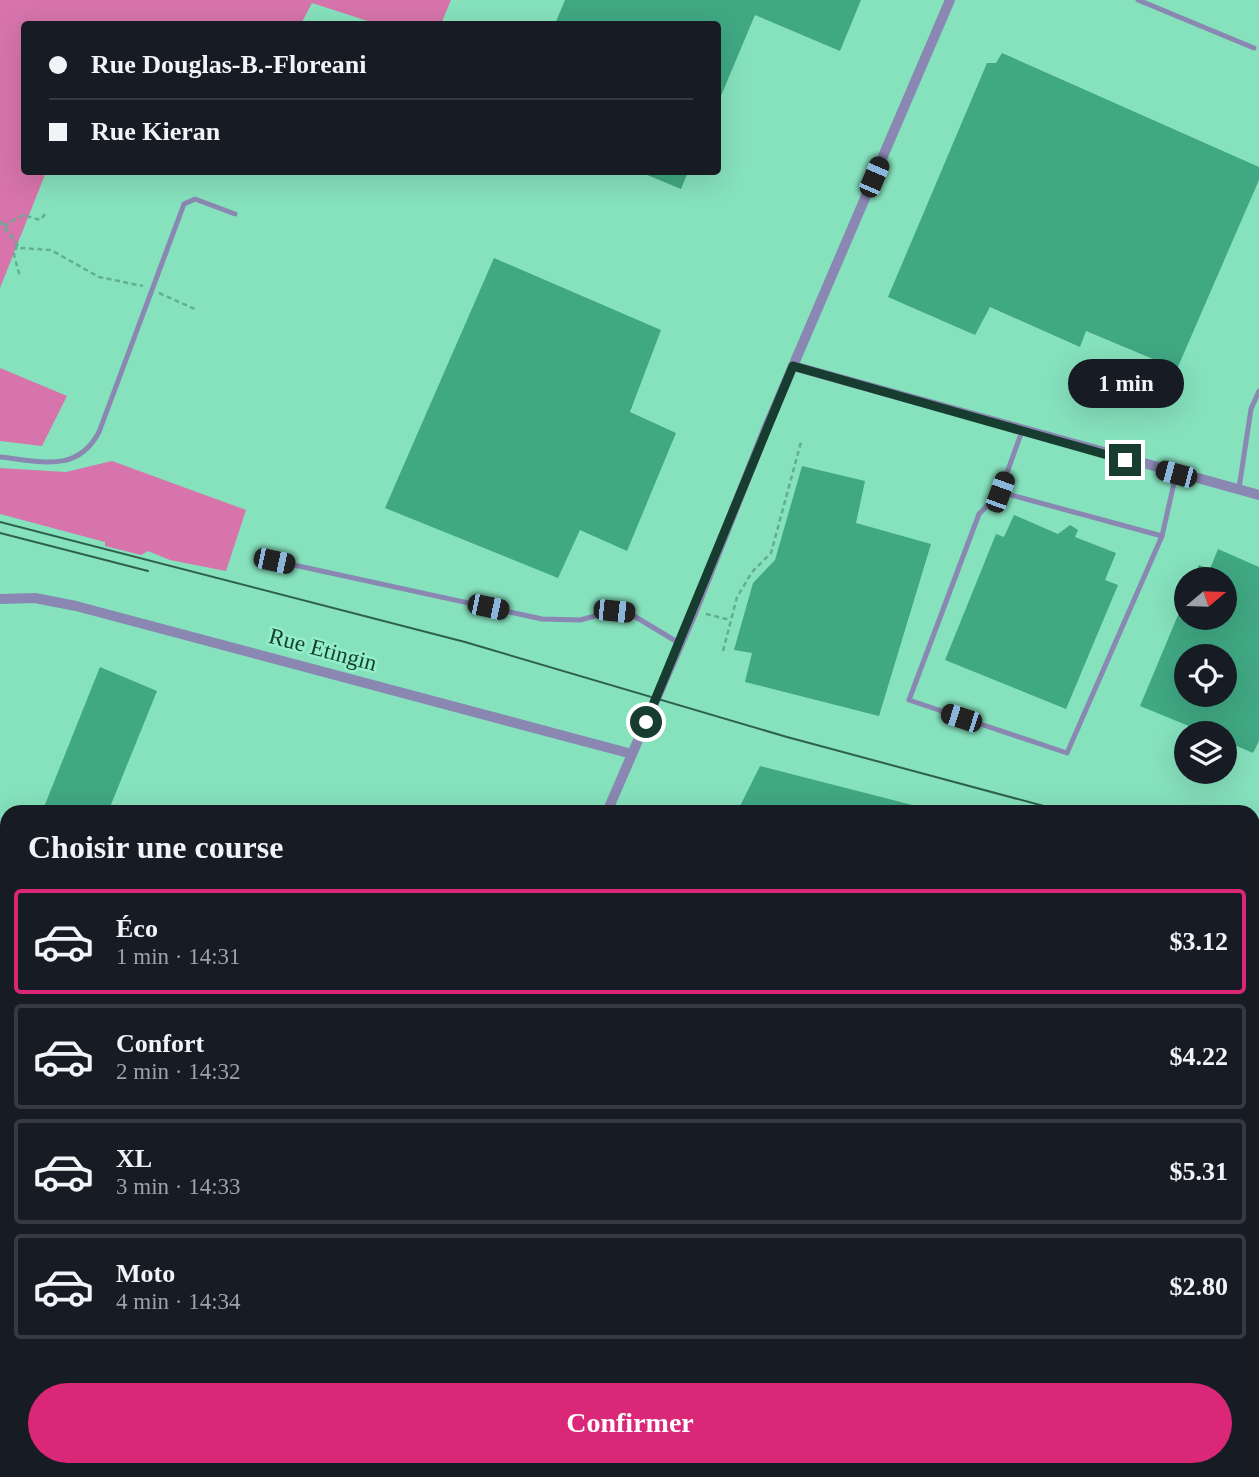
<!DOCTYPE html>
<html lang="fr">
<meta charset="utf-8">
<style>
body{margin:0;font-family:Georgia,serif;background:#20242c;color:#f1f3f6;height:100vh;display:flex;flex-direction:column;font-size:26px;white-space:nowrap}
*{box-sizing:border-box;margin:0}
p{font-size:23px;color:#9ea1a6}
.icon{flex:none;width:38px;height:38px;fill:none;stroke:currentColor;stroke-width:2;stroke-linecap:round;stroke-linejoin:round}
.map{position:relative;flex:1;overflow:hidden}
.sheet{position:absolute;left:0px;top:805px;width:1260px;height:672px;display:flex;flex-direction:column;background:#171b24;border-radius:21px 21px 0 0;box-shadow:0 7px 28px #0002}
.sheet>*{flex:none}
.guide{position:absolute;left:21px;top:21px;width:700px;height:154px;border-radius:7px;box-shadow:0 7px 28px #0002;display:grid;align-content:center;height:154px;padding:0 28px;background:#171b24}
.needle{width:46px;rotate:71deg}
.tools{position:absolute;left:1174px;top:567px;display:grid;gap:14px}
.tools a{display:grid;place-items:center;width:63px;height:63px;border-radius:50%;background:#171b24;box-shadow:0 7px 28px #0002;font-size:35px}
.end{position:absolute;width:32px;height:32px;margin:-16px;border:9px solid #163d2f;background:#fff;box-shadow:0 0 0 4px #fff}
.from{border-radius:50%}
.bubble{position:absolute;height:49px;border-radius:24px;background:#171b24;box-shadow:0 7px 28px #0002;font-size:23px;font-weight:600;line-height:49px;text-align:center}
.car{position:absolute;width:21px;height:42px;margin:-21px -10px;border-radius:9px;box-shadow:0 0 5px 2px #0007;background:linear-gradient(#222 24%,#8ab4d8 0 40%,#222 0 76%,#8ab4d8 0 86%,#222 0)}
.guide b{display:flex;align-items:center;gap:24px;height:66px;font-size:26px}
.guide b+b{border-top:2px solid #363941}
.guide i{width:18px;height:18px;background:#f1f3f6}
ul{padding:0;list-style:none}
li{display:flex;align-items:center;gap:21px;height:105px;margin:0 14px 10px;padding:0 14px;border:4px solid #363941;border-radius:7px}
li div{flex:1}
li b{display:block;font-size:26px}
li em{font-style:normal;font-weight:600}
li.selected{border-color:#db2777}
li>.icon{width:63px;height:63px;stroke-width:1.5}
h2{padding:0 28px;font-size:32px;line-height:84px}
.action{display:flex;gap:14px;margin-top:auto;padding:14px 28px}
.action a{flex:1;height:80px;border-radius:42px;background:#db2777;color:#fff;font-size:28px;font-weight:600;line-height:80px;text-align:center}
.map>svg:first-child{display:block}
.green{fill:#e698c2}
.forest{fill:#d674ab}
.building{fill:#40a883;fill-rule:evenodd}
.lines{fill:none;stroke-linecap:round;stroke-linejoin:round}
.path{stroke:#63ae91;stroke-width:2.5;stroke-dasharray:5 3.5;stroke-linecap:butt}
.lane{stroke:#8a88b2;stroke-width:5}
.street{stroke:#8a88b2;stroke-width:10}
.primary{stroke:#574e98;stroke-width:18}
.tram{stroke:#2e604d;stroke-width:2}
.route{stroke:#163d2f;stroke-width:9}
.labels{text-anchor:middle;stroke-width:5;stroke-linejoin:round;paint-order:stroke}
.street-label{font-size:23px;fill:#163d2f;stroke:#93efca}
</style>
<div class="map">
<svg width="1259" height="1477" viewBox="0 0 1259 1477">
<rect width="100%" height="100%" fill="#86e1bd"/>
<g class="green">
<polygon points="0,1154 7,1161 7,1233 0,1230"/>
<polygon points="0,1261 7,1264 7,1367 0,1370"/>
</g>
<g class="forest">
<polygon points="0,0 451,0 441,24 377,24 312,3 301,24 24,24 24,172 46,172 0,288"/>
<polygon points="0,368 67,396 42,446 0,441"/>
<polygon points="112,461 246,510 226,571 170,560 148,551 141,555 105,546 105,542 0,514 0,468 66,472"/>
</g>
<g class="building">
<polygon points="565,0 861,0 840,51 755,15 718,103 718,24 555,24"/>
<polygon points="1002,53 1259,167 1259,180 1177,369 1086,331 1080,347 990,307 975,335 888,297 987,63 996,63"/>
<polygon points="640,172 688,172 681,189"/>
<polygon points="494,258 661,330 630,412 676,433 627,551 580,530 558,578 385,508"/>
<polygon points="802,466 865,481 856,523 931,544 879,716 745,682 752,653 734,650 753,583 775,560"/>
<polygon points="1014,515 1058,534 1070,525 1078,530 1075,537 1116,553 1105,580 1118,585 1066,709 945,660 996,534 1004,537"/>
<path d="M1218 549 1259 567V741L1253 753 1225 741V733H1206L1140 706 1186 596V618H1225V579H1193L1199 565 1210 569ZM1186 656H1225V695H1186Z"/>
<polygon points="100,667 157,691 108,812 42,812"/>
<polygon points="760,766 924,808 923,812 737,812"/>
</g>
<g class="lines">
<g class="path">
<polyline points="0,221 20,248 51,250 99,277 143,286"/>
<polyline points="4,226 23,215 40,220 47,212"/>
<polyline points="17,245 14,255 20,277"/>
<polyline points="159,293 197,310"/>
<polyline points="706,614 730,620"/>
<polyline points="723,651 737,597 752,572 771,553 801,442"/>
</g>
<g class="lane">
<polyline points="1138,0 1254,48"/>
<polyline points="1022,431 1000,492 979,514 909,700 1067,753 1162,536 1176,474"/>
<path d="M0 457C40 461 77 474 99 432L184 204 195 199 235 214"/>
<polyline points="1239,488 1251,409 1259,391"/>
<polyline points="1000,492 1162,536"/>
<polyline points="257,557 542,619 580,620 614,611 629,613 679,643"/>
<polyline points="1253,1362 1259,1365"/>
<polyline points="0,1438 7,1430"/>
<polyline points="1180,1470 1195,1477"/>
<polyline points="0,1471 14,1477"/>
<polyline points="97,1477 99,1470"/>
<polyline points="320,1477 323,1470"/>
</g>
<g class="street">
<polyline points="793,366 1259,495"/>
<polyline points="0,599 35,598 76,606 632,754"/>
<polyline points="607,812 694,611 766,429 950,0"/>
<polyline points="1253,1300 1259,1302"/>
</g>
<g class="primary">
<polyline points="0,1138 7,1145"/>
<polyline points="0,1243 7,1245"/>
<polyline points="0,1380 7,1377"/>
<polyline points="560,1470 586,1477"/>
</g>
<g class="tram">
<polyline points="0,522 465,642 787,737 1066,812"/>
<polyline points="0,533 148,571"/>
<polyline points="1253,860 1259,862"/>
</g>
</g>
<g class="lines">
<polyline class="route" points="646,722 793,366 1125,460"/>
</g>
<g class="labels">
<g class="street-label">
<text transform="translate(323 649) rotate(15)" y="8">Rue Etingin</text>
</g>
</g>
</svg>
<div class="tools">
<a><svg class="needle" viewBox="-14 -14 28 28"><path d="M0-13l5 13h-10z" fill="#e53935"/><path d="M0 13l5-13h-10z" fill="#9ea1a6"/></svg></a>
<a><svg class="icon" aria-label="locate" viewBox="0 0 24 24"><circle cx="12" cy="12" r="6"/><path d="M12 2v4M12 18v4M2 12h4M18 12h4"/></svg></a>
<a><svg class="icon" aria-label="layers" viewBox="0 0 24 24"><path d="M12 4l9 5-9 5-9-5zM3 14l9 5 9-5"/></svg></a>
</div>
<i class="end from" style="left:646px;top:722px"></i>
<i class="end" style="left:1125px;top:460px"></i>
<div class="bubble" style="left:1068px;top:359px;width:116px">1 min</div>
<i class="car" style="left:874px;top:177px;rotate:23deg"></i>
<i class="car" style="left:1176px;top:474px;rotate:285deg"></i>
<i class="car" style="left:1000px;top:492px;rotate:20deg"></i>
<i class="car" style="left:274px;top:561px;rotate:102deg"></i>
<i class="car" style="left:488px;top:607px;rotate:102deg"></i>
<i class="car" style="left:614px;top:611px;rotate:96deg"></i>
<i class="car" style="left:961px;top:718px;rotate:288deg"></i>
<div class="guide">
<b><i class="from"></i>Rue Douglas-B.-Floreani</b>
<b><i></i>Rue Kieran</b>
</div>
<section class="sheet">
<h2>Choisir une course</h2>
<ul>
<li class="selected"><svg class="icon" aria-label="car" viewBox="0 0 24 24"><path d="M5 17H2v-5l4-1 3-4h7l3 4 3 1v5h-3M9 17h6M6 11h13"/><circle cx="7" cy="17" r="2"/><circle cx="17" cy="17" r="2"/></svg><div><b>Éco</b><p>1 min · 14:31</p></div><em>$3.12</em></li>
<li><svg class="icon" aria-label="car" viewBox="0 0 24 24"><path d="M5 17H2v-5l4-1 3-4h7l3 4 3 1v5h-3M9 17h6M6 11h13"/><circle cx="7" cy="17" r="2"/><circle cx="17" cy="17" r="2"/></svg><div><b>Confort</b><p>2 min · 14:32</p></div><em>$4.22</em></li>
<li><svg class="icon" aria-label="car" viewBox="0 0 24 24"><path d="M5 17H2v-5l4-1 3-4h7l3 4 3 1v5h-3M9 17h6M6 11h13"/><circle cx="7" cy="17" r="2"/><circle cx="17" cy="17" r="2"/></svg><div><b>XL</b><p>3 min · 14:33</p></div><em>$5.31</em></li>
<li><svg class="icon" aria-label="car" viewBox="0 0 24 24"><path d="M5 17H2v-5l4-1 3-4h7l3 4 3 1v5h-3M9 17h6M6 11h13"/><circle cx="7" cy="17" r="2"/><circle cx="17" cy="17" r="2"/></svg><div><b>Moto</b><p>4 min · 14:34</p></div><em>$2.80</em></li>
</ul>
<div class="action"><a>Confirmer</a></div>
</section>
</div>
